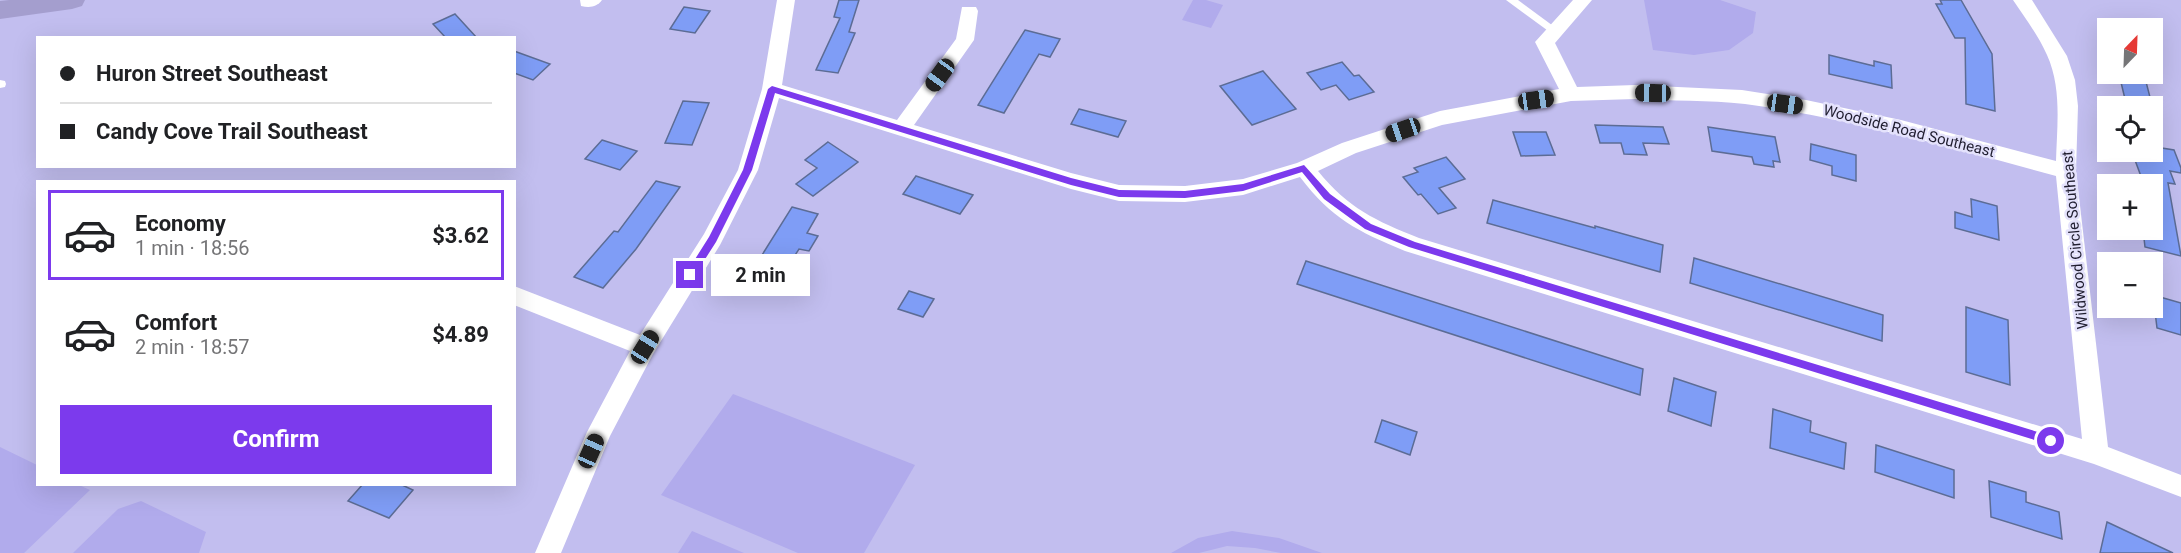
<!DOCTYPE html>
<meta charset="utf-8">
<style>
body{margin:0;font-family:Roboto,sans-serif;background:#f6f6f6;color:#202124;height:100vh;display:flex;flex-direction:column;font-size:22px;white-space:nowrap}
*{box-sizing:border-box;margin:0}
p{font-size:20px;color:#757577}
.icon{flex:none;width:33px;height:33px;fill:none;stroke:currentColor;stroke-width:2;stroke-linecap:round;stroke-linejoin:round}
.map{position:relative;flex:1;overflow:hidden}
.details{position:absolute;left:36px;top:180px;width:480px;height:306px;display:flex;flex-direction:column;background:#fff;border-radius:0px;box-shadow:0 6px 24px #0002}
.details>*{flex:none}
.hud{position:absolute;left:36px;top:36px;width:480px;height:132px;border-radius:0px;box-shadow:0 6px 24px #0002;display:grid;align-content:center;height:132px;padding:0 24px;background:#fff}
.needle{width:39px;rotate:23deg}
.buttons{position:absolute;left:2097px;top:18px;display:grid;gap:12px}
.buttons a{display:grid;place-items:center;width:66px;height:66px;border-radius:0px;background:#fff;box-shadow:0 6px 24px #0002;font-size:30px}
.end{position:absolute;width:27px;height:27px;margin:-14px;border:8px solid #7c3aed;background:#fff;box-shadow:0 0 0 3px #fff}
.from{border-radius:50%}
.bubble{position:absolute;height:42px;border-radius:0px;background:#fff;box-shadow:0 6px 24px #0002;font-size:20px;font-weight:700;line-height:42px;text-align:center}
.car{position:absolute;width:18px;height:36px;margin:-18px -9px;border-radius:8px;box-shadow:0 0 4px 2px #0007;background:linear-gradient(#222 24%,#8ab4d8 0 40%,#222 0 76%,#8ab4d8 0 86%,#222 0)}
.hud b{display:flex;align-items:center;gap:21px;height:57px;font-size:22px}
.hud b+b{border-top:2px solid #e0e0e0}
.hud i{width:15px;height:15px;background:#202124}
ul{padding:10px 0 0;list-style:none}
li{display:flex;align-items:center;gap:18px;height:90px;margin:0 12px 9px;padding:0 12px;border:3px solid transparent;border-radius:0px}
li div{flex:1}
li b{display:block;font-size:22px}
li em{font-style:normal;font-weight:700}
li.current{border-color:#7c3aed}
li>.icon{width:54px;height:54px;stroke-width:1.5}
.action{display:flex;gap:12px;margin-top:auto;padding:12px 24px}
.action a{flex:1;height:69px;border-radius:0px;background:#7c3aed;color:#fff;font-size:24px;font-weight:700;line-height:69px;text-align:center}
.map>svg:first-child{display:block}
.green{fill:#b1abec}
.building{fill:#7f9df6;stroke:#5c6c95;stroke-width:1.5}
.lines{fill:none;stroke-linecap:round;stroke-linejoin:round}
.service{fill:#fff;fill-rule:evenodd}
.minor{fill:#fff;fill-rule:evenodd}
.primary{fill:#a49ece;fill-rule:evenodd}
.route{fill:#7c3aed}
.labels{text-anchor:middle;stroke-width:5;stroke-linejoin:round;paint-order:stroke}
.street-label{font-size:15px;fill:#201e30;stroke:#e4e2fc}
</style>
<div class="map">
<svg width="2181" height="553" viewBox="0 0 2181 553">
<rect width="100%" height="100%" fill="#c2beef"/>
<g class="green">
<polygon points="1193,0 1206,0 1223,5 1211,28 1182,20"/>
<polygon points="1644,0 1720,0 1756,12 1753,33 1729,50 1694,55 1653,50"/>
<polygon points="733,394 915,465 864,553 798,553 661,495"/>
<polygon points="0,447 37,465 38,484 79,485 90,490 24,553 0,553"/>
<polygon points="141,501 206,532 199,553 73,553 118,509"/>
<polygon points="692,531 744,553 678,553"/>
<polygon points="1232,531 1279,538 1322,553 1281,553 1255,548 1227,546 1199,553 1171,553 1198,538"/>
</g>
<g class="building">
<polygon points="839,0 859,0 849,32 855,33 838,73 816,70 840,18 834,17"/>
<polygon points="1940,0 1961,0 1992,54 1995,111 1966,104 1965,38 1955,38 1936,4 1942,4"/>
<polygon points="684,7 710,11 695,33 670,29"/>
<polygon points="455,14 477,38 446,38 433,24"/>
<polygon points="1025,30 1060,39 1050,57 1039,54 1004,113 978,105"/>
<polygon points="514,51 550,64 533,80 514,73"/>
<polygon points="1829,55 1874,66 1874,61 1891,65 1892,88 1829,74"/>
<polygon points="1342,62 1354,76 1359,75 1374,92 1349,100 1336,85 1321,90 1307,73"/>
<polygon points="1263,71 1296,109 1252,125 1220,86"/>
<polygon points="2119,74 2144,74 2152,105 2125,99"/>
<polygon points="683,101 709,103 692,145 665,143"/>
<polygon points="1079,109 1126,121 1118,137 1071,124"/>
<polygon points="1595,125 1663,127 1669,144 1643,143 1647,155 1624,154 1621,143 1600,143"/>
<polygon points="1708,127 1775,137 1780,162 1773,161 1774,167 1754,164 1752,157 1712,151"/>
<polygon points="1513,132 1546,132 1555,155 1521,156"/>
<polygon points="602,140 637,151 620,170 585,159"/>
<polygon points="828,142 858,162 813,196 796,184 817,168 805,160"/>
<polygon points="1811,144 1856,155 1856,181 1832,175 1832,166 1810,160"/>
<polygon points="2161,145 2162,148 2174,150 2181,168 2181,173 2170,171 2175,184 2168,183 2181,256 2145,247 2143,230 2152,230 2152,181 2142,179 2132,152 2152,152 2152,146"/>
<polygon points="1446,157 1465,179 1439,188 1456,208 1438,214 1421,194 1418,195 1403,177 1418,172 1414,168"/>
<polygon points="916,176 973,195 960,214 903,194"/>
<polygon points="656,181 680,187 636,249 603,288 574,277 614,231 618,232"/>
<polygon points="1971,199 1997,206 1999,240 1955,228 1955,212 1972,217"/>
<polygon points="1493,200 1595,228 1595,226 1663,245 1660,272 1487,223"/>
<polygon points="792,207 818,214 807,233 818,236 809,251 799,249 790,263 762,255"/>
<polygon points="1694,258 1883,315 1882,341 1690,283"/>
<polygon points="1306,261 1643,369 1640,395 1297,284"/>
<polygon points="909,291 934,299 923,317 898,309"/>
<polygon points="2153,295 2181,303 2181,335 2157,328"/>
<polygon points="1966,307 2008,320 2010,385 1966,372"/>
<polygon points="1674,378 1716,392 1711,426 1668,411"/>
<polygon points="1773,409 1811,421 1810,432 1846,443 1844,469 1770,448"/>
<polygon points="1382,420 1417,432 1410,455 1375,442"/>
<polygon points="1876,445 1954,470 1954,498 1875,472"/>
<polygon points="1989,481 2026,492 2026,502 2059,512 2062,539 1991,517"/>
<polygon points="363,484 400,484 413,490 389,518 348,501"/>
<polygon points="2107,522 2173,553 2100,553"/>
</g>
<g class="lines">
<g class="service">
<polygon points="1506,0 1518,0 1560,31 1559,33 1551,33"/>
<polygon points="0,80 5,81 6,84 5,87 0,88"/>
</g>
<g class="minor">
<path d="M580 0H602C597 7 590 8 581 6Z"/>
<path d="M777 0H795L782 85 897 120 956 39 962 7H976L978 11 974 40 914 125 1071 173 1119 185 1185 186 1243 179 1297 163 1342 143 1440 111 1559 89 1535 42 1573 0H1592L1555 43 1577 87 1635 85 1742 90 1806 100 1901 120 2056 161C2057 126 2062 88 2047 55 2038 35 2025 18 2013 0H2032L2067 56 2075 80 2078 106 2076 171 2108 447 2181 475V497L2094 464 1405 251C1357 231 1332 219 1300 177L1243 195 1185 202 1119 201 1071 189 779 98 758 170 720 245 653 354 610 436 561 553H535L587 432 630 351 514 305V286L640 335 704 234 738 170 762 89ZM1635 99C1671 101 1709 100 1745 104 1850 118 1953 148 2056 176L2082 439 1419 238C1376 221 1348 208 1318 171L1356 153 1442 125 1571 101Z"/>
</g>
<polygon class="primary" points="9,0 85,0 82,6 72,9 0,19 0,1"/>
</g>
<polygon class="route" points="772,86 1071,178 1119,190 1185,191 1243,184 1304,165 1330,194 1371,224 1415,242 2051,436 2056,441 2051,445 1409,247 1365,229 1324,199 1302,172 1243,191 1185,198 1119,197 1071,185 775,93 752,170 716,242 693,278 687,278 685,275 709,237 743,170 768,89"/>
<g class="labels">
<g class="street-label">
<text transform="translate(1909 131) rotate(14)" y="5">Woodside Road Southeast</text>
<text transform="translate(2075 240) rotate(-95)" y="5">Wildwood Circle Southeast</text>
</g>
</g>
</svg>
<div class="buttons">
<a><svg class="needle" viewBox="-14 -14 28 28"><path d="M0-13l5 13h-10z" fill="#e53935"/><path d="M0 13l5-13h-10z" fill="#757577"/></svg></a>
<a><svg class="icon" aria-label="locate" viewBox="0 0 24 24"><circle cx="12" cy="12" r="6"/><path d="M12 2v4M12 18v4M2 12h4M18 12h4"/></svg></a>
<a>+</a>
<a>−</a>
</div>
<i class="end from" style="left:2051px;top:441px"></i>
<i class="end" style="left:690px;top:275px"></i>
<div class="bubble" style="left:711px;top:254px;width:99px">2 min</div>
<i class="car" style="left:940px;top:75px;rotate:216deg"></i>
<i class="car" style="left:1653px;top:93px;rotate:271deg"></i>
<i class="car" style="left:1536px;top:100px;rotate:82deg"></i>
<i class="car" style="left:1785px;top:104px;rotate:98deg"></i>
<i class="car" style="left:1403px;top:130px;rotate:251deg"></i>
<i class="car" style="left:645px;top:347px;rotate:32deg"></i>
<i class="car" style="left:591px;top:451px;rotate:24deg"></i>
<div class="hud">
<b><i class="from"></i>Huron Street Southeast</b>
<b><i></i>Candy Cove Trail Southeast</b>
</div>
<section class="details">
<ul>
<li class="current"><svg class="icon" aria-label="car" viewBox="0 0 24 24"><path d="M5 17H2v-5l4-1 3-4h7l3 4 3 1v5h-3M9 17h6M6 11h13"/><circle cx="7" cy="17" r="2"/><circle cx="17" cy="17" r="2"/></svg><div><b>Economy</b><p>1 min · 18:56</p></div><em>$3.62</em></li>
<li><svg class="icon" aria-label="car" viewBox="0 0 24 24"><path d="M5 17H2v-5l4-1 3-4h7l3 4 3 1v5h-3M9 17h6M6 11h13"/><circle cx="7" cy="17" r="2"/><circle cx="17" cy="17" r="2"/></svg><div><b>Comfort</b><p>2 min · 18:57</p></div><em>$4.89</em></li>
</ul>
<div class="action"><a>Confirm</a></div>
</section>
</div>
